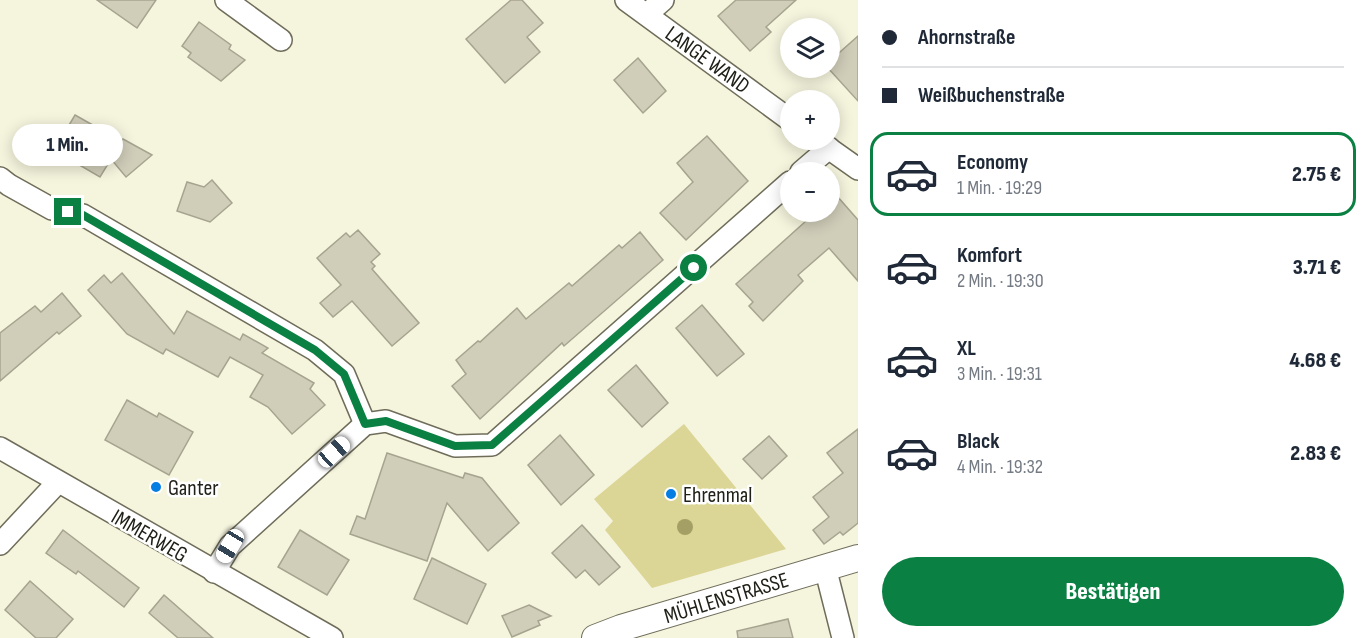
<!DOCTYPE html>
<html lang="de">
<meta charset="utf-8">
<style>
body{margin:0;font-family:"Sofia Sans Condensed",sans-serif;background:#f6f6f7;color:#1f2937;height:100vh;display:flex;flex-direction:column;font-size:22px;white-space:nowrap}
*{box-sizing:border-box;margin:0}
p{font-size:20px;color:#747a83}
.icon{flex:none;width:33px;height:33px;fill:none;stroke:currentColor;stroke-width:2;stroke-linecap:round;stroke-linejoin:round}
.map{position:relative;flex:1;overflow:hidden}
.side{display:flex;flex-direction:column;background:#fff;width:510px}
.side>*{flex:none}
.hud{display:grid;align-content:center;height:132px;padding:0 24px;background:#fff}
.tools{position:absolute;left:780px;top:18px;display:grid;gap:12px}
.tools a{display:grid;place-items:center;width:60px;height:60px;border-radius:50%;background:#fff;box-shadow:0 3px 15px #0003;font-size:30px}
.end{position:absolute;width:27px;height:27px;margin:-14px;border:8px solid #0b8043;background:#fff;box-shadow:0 0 0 3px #fff}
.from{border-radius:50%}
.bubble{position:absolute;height:42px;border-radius:21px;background:#fff;box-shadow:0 3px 15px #0003;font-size:20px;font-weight:800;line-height:42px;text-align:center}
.car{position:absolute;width:18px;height:36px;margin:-18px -9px;border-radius:8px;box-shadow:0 0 4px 2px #0007;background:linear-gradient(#fff 24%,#345 0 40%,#fff 0 76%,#345 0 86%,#fff 0)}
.hud b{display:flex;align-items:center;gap:21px;height:57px;font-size:22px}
.hud b+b{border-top:2px solid #e0e1e3}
.hud i{width:15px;height:15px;background:#1f2937}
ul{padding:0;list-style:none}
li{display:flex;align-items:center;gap:18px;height:84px;margin:0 12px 9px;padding:0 12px;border:3px solid transparent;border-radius:18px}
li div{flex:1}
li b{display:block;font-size:22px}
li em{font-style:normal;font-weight:800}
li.active{border-color:#0b8043}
li>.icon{width:54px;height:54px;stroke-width:1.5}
.cta{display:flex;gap:12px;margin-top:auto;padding:12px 24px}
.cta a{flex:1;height:69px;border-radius:36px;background:#0b8043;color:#fff;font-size:24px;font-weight:800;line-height:69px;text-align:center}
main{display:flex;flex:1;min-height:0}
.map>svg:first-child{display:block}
.green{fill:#dbd596}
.building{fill:#d0ceb9;stroke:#a6a48f;stroke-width:1.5}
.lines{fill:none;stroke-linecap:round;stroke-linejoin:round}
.minor-casing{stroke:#6f6d5a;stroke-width:24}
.tertiary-casing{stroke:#6f6d5a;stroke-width:28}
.minor{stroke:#fff;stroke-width:21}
.tertiary{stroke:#fff;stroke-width:26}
.tree{fill:#a49f64}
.route{stroke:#0b8043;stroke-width:8}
.poi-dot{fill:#057de3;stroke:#fff;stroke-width:2}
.labels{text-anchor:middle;stroke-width:5;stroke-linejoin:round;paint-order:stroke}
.street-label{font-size:22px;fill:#212119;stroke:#fff}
.poi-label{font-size:22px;fill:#212119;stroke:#fff;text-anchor:start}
</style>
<main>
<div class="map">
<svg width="858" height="638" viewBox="0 0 858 638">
<rect width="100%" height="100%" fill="#f5f4dd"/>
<polygon class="green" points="684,424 786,549 652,588 605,530 613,521 594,499"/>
<g class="building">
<polygon points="97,0 156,0 137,28"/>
<polygon points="511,0 522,0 543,23 527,37 540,52 505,83 466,39"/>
<polygon points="736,0 796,0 766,27 771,32 750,51 718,16"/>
<polygon points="199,22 231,45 229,49 245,60 221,81 188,57 191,53 182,46"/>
<polygon points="858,36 858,101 828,68 830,61"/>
<polygon points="638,58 666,91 643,113 614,80"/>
<polygon points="75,115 121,141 123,139 152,155 126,177 111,159 100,177 69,159 74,151 59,142"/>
<polygon points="707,136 748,181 686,240 660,213 693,182 677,163"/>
<polygon points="212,180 232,203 210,222 177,211 187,182 204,187"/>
<polygon points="830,188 858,220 858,281 829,248 798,275 803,281 763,321 749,306 753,302 736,284 816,212 830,212"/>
<polygon points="358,230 380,254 371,262 375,266 372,269 419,323 392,346 352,301 333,317 320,303 341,285 317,258 346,233 350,237"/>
<polygon points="640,232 663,260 564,346 562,343 480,419 452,386 466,374 456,360 478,341 480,342 517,308 526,319 569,283 572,286 619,245 622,248"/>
<polygon points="122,273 174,334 187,311 240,340 243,334 268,348 262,353 314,383 310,389 325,405 292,434 268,407 250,397 263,375 230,357 218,377 166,349 163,354 127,334 88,290 104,275 111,283"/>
<polygon points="62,293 81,316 59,334 57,332 0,381 0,333 35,306 41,312"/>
<polygon points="702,305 744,354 717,376 676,328"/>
<polygon points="636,365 668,403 642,427 608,390"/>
<polygon points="127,400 157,417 159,413 193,432 169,475 105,440"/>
<polygon points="858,429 858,523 843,535 840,532 824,544 813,530 829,517 813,497 843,473 827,453"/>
<polygon points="560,435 594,475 561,505 528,465"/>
<polygon points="769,436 787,456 762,479 743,459"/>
<polygon points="387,453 463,478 465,473 482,478 519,523 488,551 447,503 427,561 350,534 357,516 365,519"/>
<polygon points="582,525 620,567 599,585 585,570 576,578 552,553"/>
<polygon points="63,530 139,588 124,607 78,571 76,574 46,553"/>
<polygon points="300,530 349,560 327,595 278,567"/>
<polygon points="432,558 486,584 467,624 414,599"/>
<polygon points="30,581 73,619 56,638 36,638 5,610"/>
<polygon points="164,595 213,638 178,638 149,613"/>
<polygon points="529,605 551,616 538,621 540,625 512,637 502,616"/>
<polygon points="788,619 793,638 738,638 737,631"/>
</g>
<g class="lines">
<defs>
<g id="minor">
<polyline points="226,0 281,40"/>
<polyline points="626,0 790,120"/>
<polyline points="647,14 663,0"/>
<polyline points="817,140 858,169"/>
<polyline points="801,172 829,148"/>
<polyline points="0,178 9,185 52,209 83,215 315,350 344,374 365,424"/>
<polyline points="0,448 332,638"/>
<polyline points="0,544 58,482"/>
<polyline points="825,567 843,638"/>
<polyline points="214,572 230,546 365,424 386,421 455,446 492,445 790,182"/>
</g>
<polyline id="tertiary" points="595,638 621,628 858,558"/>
</defs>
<use href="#minor" class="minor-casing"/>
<use href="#tertiary" class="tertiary-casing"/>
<use href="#minor" class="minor"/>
<use href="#tertiary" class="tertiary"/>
</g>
<circle class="tree" cx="685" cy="527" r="8"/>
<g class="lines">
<polyline class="route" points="68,212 83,215 315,350 344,374 365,424 386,421 455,446 492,445 694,268"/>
</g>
<g class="poi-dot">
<circle cx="156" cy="487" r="6"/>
<circle cx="671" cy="494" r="6"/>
</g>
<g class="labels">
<g class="street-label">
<text transform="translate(708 59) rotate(36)" y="8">LANGE WAND</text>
<text transform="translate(150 535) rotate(30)" y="8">IMMERWEG</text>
<text transform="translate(726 597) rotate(-17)" y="8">MÜHLENSTRASSE</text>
</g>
<g class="poi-label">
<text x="168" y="495">Ganter</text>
<text x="683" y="502">Ehrenmal</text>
</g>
</g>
</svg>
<div class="tools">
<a><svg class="icon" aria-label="layers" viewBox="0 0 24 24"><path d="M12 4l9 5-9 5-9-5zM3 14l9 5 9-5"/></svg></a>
<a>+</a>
<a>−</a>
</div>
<i class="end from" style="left:694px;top:268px"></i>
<i class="end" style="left:68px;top:212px"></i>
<div class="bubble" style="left:12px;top:124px;width:111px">1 Min.</div>
<i class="car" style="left:334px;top:452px;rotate:48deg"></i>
<i class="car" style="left:230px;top:546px;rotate:211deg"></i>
</div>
<section class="side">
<div class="hud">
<b><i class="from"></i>Ahornstraße</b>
<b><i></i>Weißbuchenstraße</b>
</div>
<ul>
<li class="active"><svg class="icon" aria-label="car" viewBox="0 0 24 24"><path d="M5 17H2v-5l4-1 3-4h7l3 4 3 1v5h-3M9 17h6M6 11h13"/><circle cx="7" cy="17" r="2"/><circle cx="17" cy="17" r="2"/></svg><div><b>Economy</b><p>1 Min. · 19:29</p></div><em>2.75 €</em></li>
<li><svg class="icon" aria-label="car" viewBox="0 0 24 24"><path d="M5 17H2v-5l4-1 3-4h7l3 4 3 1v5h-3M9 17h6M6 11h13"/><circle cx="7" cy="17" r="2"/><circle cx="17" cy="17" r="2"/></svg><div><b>Komfort</b><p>2 Min. · 19:30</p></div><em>3.71 €</em></li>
<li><svg class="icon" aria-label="car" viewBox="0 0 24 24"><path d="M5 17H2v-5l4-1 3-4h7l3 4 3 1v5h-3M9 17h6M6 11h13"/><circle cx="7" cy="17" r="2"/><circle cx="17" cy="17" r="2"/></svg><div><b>XL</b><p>3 Min. · 19:31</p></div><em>4.68 €</em></li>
<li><svg class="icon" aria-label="car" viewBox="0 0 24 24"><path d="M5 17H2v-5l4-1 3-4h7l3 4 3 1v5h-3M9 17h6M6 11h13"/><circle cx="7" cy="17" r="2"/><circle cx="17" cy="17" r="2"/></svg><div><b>Black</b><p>4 Min. · 19:32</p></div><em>2.83 €</em></li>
</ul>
<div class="cta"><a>Bestätigen</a></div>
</section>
</main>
